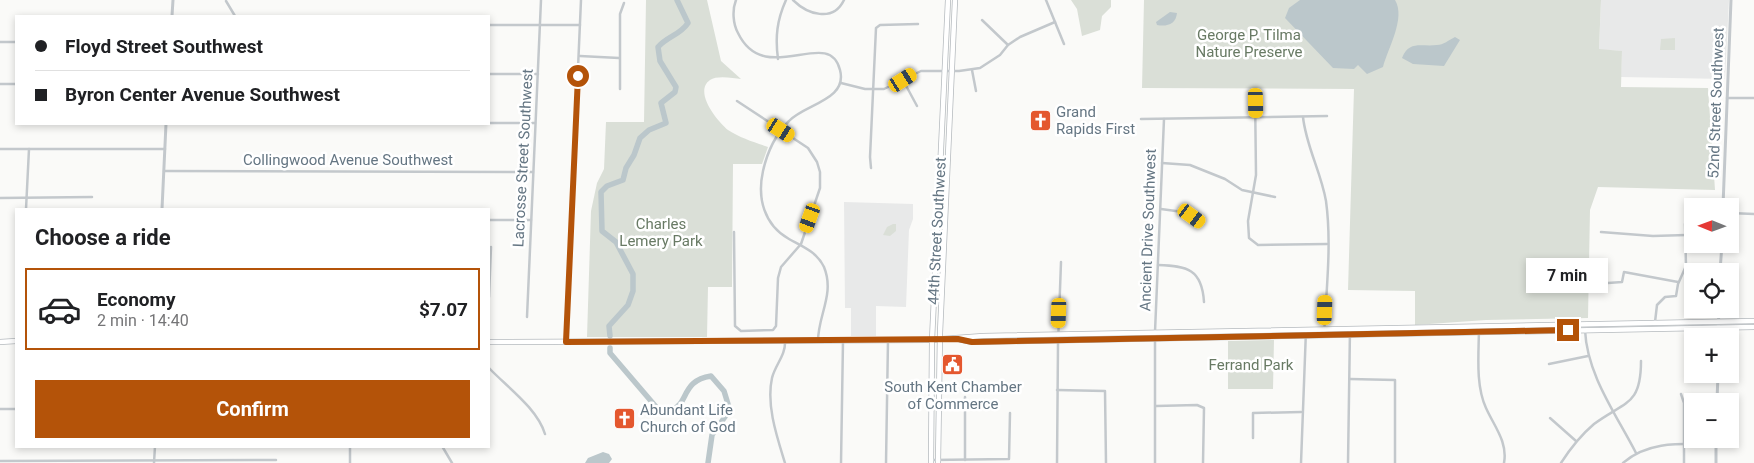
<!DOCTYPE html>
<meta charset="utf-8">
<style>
body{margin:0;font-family:Roboto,sans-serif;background:#f6f6f6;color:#202124;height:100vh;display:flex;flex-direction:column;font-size:19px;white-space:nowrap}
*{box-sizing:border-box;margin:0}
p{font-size:16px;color:#757577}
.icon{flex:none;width:28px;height:28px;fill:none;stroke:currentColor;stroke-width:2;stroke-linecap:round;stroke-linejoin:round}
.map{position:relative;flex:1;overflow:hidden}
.side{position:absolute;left:15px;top:208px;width:475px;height:240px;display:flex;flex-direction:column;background:#fff;border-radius:0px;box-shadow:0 2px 8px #0003}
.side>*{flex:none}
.banner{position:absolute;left:15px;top:15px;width:475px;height:110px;border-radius:0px;box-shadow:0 2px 8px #0003;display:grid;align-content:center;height:110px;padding:0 20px;background:#fff}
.needle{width:32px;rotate:271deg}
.tools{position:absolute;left:1684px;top:198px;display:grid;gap:10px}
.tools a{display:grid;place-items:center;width:55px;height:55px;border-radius:0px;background:#fff;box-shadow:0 2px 8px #0003;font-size:25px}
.end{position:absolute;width:22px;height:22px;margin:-11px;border:6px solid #b45309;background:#fff;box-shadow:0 0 0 2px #fff}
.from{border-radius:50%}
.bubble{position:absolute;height:35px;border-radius:0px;background:#fff;box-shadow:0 2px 8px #0003;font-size:16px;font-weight:700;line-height:35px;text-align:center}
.car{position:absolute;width:15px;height:30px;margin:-15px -8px;border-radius:6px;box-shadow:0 0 4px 1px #0007;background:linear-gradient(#f5c518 24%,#345 0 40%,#f5c518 0 76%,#345 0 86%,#f5c518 0)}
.banner b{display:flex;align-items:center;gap:18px;height:48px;font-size:19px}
.banner b+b{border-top:1px solid #e0e0e0}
.banner i{width:12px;height:12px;background:#202124}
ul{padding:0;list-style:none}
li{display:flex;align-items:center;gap:15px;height:82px;margin:0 10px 8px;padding:0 10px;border:2px solid #e0e0e0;border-radius:0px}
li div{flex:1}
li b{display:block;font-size:19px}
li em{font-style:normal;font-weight:700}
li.selected{border-color:#b45309}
li>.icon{width:45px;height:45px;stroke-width:1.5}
h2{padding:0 20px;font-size:22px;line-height:60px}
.button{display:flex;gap:10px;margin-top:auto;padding:10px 20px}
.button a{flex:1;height:58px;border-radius:0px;background:#b45309;color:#fff;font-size:20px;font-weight:700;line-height:58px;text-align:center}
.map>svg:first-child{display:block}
.built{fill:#e8e9e9}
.green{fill:#dadfd7}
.water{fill:#bbc7cb}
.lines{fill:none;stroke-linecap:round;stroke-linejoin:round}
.river{stroke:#bbc7cb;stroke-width:5.5}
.primary-casing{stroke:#b5babe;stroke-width:6}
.minor{stroke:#c3c8cc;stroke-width:2.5}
.tertiary{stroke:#c3c8cc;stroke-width:3}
.primary{stroke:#fff;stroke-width:4.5}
.route{stroke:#b45309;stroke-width:6}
.labels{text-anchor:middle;stroke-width:5;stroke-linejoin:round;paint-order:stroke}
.park-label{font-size:15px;fill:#687a64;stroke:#fff}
.street-label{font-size:15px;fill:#657683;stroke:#fff}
.poi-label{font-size:15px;fill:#657683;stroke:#fff;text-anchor:start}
</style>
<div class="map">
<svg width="1754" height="463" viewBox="0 0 1754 463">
<rect width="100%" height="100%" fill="#fafaf8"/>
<g class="built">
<polygon points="1601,0 1729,0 1725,79 1621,77 1622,51 1599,50"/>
<polygon points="844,202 913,204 913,219 909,230 906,307 876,306 876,336 851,336 851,308 845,308"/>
</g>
<g class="green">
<path d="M646 0H707L721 61 741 79C733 78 717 75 710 80 693 92 718 122 728 130 740 138 754 142 768 147L762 164H733L732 287H708L707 337H587L591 211 597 183 604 169 606 122H644Z"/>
<polygon points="1071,0 1111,0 1111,7 1102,16 1100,30 1082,36 1077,9"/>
<polygon points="1144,0 1601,0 1599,49 1622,51 1621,87 1708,88 1715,190 1598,187 1590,210 1588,318 1486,320 1415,325 1415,291 1348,290 1354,89 1142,88"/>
<polygon points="1675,38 1675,50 1660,50 1661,39"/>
<polygon points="893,224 896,224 896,231 890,236 883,235 887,227"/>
<polygon points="1274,340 1273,389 1228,389 1228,341"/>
</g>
<g class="water">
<path d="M1300 0H1395C1406 18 1388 48 1383 67L1367 74 1358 65 1354 69 1333 68 1285 18 1289 8Z"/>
<path d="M1170 12 1177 13C1176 24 1167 27 1157 25L1156 22Z"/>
<path d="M1455 37 1460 40 1444 66 1413 64 1402 58C1409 40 1421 47 1437 45 1443 45 1449 40 1455 37Z"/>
<polygon points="603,452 609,454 612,459 609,463 585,463 588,458"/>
</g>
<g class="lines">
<g class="river">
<path d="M610 336 609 326 628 305 633 291V274L616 242 602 231 601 192 607 186 623 180 626 168 634 155 640 138 649 130 666 123 661 103 675 92 676 87 660 61 658 47C668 36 680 35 688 23L677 0"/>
<path d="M610 348V353L657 408C662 408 668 410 673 409 688 404 682 380 711 376L724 391 728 404 727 414 712 435 708 463"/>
</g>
<defs>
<g id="primary">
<polyline points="958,339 972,342 1754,327"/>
<polyline points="0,342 16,341"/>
<polyline points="489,342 929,340 983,336 1754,321"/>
<polyline points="931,463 932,340 948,0"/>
<polyline points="938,463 940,333 955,0"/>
</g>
</defs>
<use href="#primary" class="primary-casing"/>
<g class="minor">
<path d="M736 0C732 10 733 24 738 33 765 89 829 25 840 70 848 100 805 104 789 121 776 134 767 153 763 171 757 198 764 225 789 239 802 246 817 252 824 267 835 294 818 315 818 341"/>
<path d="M793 0C807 14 833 23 844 0"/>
<polyline points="1046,0 1064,44"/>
<polyline points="226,1 235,16"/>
<polyline points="982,20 1008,45"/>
<polyline points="489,25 580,25"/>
<polyline points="0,42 16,42"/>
<polyline points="580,56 619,58"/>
<path d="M778 59C775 37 777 20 786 0"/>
<polyline points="972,70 976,91"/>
<polyline points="489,74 538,74"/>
<polyline points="903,80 917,106"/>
<polyline points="841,83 865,89 884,89 921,71 959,71 980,68 1000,55 1008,45 1020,37 1055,22"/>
<polyline points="0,84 16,84"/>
<polyline points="620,89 620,14 624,3"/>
<polyline points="1255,92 1256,175 1248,221 1249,238 1258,245 1327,244"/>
<polyline points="1727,98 1754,98"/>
<path d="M1303 117C1306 146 1321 172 1326 201 1332 245 1326 292 1324 336"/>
<polyline points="1141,119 1327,116"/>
<polyline points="489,123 535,123"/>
<polyline points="0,149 165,149"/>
<polyline points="1162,163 1190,165 1225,179 1242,190 1275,197"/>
<polyline points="871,168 870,157 876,28 880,25 918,24"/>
<polyline points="164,171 533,172"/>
<polyline points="0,198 92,197"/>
<polyline points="26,209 29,149"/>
<polyline points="1161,209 1183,212 1201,222"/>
<polyline points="1730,213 1754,214"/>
<polyline points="489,220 531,220"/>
<polyline points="734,232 735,326 741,331 773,330 776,326 778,278 781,267 801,244 820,188 820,172 817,162 808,148 737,101"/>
<polyline points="1601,232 1653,236 1686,235"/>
<path d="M1158 265C1187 266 1202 269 1204 302"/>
<polyline points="1594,284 1622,282 1624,272 1678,282"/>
<polyline points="489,297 491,247"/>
<polyline points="527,317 541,0"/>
<polyline points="1655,322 1657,305 1665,297 1676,296 1678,284 1686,266 1685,224 1692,214"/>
<path d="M1479 326C1479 352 1475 384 1486 408 1494 426 1508 442 1504 463"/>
<path d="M1585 330C1587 375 1616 414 1636 453"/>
<polyline points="566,341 581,0"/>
<polyline points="1549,364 1588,356"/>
<path d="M489 368C507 387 537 408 545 434"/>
<polyline points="1350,379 1395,380 1395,463"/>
<polyline points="1057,390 1105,391 1106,463"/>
<polyline points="1681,394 1684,403 1684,463"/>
<polyline points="1156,406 1197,405 1204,408 1203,463"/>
<polyline points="0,409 16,409"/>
<polyline points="1550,418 1576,441"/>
<polyline points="1253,438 1253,413 1301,412"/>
<polyline points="442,446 452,463"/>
<polyline points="932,460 1009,459 1010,413"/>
<polyline points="965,460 965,397"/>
<polyline points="0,461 276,460"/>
<polyline points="154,463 155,446"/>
<polyline points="350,463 350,446"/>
<path d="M785 463C777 437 766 405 772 378 775 365 786 355 785 341"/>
<polyline points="841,463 843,341"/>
<polyline points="886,463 888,340"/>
<polyline points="1057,463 1058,344 1061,262"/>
<polyline points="1155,463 1155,332 1164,119"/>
<polyline points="1301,463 1306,330"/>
<polyline points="1348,463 1350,329"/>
<path d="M1561 463C1570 449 1581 435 1594 424 1625 401 1641 406 1641 361"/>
<path d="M1623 463C1649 440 1684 444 1716 444"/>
</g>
<g class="tertiary">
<polyline points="172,16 173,0"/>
<polyline points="1723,206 1731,0"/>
<polyline points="162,209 166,124"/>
<polyline points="1720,271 1722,244"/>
<polyline points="1718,336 1719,309"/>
<polyline points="1717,401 1718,374"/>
<polyline points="1716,463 1716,439"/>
</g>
<use href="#primary" class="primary"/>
</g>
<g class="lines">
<polyline class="route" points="578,76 566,342 958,339 972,342 1568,330"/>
</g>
<defs>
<symbol id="church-square" viewBox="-11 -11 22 22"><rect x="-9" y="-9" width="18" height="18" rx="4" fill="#e4572e" stroke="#fff"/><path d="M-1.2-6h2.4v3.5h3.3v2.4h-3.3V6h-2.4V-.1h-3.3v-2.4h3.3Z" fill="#fff"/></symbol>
<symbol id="civic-square" viewBox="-11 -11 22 22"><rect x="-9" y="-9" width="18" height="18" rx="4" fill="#e4572e" stroke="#fff"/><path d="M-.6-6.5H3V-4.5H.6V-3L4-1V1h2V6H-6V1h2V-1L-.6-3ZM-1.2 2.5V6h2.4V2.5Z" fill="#fff"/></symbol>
</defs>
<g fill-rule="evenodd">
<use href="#church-square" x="1028" y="108" width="25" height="25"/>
<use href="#civic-square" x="940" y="352" width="25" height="25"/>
<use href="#church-square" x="612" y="406" width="25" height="25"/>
</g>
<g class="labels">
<g class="park-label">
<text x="1249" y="40">George P. Tilma<tspan x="1249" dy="17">Nature Preserve</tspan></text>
<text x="661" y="229">Charles<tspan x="661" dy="17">Lemery Park</tspan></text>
<text x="1251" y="370">Ferrand Park</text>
</g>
<g class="street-label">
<text transform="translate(1716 103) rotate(-88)" y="5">52nd Street Southwest</text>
<text transform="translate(523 158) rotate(-87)" y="5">Lacrosse Street Southwest</text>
<text x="348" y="165">Collingwood Avenue Southwest</text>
<text transform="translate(1148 230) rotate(-88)" y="5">Ancient Drive Southwest</text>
<text transform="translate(937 231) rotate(-87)" y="5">44th Street Southwest</text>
</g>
<g class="poi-label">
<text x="1056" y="117">Grand<tspan x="1056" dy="17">Rapids First</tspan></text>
<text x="953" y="392" text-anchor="middle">South Kent Chamber<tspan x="953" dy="17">of Commerce</tspan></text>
<text x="640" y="415">Abundant Life<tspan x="640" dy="17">Church of God</tspan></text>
</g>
</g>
</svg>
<div class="tools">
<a><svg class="needle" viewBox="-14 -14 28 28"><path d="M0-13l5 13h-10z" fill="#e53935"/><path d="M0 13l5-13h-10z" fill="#757577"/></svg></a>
<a><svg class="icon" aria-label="locate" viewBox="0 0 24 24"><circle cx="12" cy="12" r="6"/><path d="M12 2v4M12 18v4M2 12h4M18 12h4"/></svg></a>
<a>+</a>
<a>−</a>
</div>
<i class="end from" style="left:578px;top:76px"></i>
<i class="end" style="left:1568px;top:330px"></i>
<div class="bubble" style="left:1526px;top:258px;width:82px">7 min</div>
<i class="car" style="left:903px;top:80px;rotate:58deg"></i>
<i class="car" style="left:1256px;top:103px;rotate:179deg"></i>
<i class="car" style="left:781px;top:130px;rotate:123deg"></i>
<i class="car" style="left:1192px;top:216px;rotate:126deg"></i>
<i class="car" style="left:810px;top:218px;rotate:200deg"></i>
<i class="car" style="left:1325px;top:310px;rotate:2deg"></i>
<i class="car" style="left:1059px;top:313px;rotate:182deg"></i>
<div class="banner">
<b><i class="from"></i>Floyd Street Southwest</b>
<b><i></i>Byron Center Avenue Southwest</b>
</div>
<section class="side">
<h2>Choose a ride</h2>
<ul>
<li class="selected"><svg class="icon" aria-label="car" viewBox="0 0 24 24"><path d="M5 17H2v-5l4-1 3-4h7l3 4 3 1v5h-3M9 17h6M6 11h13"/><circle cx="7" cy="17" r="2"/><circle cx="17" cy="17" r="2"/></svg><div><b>Economy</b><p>2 min · 14:40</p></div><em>$7.07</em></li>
</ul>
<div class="button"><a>Confirm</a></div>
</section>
</div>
